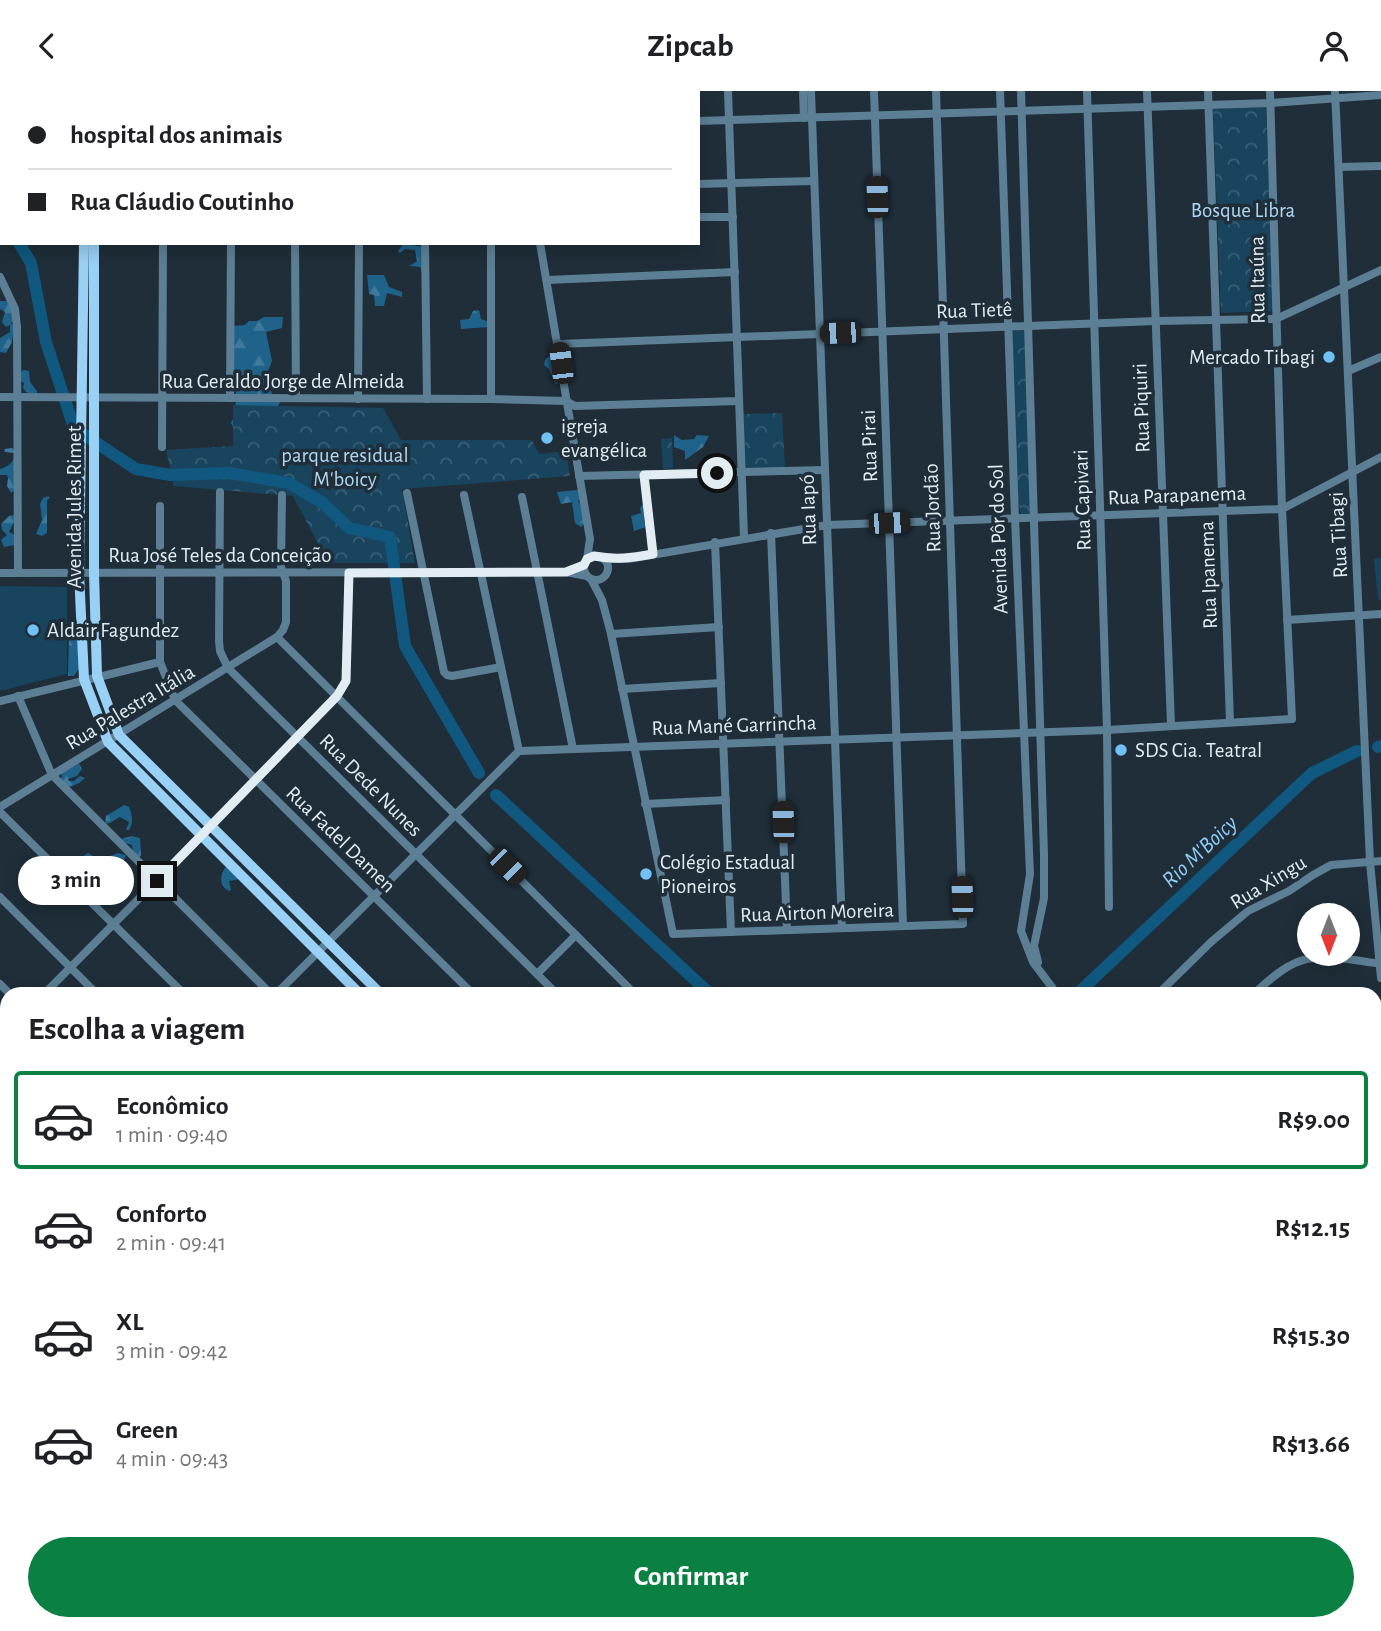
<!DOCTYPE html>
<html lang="pt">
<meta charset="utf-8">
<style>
body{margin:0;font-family:"Alegreya Sans",sans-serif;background:#f6f6f6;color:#202124;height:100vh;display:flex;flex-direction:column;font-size:26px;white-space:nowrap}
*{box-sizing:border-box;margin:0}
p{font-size:23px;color:#757577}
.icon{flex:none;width:38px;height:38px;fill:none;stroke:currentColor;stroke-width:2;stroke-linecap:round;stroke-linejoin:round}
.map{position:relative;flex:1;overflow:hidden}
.drawer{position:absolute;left:0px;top:896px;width:1382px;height:644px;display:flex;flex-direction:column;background:#fff;border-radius:21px 21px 0 0;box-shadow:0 4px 18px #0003}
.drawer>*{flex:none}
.banner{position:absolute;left:0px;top:0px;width:700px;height:154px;box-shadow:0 4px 18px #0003;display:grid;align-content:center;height:154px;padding:0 28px;background:#fff}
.needle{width:46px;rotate:180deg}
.buttons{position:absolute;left:1297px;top:812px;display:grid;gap:14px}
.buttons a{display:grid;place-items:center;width:63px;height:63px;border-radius:50%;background:#fff;box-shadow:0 4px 18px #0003;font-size:35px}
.end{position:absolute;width:32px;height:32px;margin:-16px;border:9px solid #e2ecf3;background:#111;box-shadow:0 0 0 4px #111}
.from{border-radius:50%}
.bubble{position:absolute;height:49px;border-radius:24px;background:#fff;box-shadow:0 4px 18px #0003;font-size:23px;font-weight:600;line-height:49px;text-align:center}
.car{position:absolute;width:21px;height:42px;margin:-21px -10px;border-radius:9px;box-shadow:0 0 5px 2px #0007;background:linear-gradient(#222 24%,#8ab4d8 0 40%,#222 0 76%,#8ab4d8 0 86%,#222 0)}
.banner b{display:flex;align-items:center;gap:24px;height:66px;font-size:26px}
.banner b+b{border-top:2px solid #e0e0e0}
.banner i{width:18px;height:18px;background:#202124}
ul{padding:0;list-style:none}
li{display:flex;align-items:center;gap:21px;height:98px;margin:0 14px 10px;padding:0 14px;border:4px solid transparent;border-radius:7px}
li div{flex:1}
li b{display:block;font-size:26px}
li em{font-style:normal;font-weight:600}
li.selected{border-color:#0b8043}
li>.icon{width:63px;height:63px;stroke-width:1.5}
h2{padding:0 28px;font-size:32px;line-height:84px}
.button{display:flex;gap:14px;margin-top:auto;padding:14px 28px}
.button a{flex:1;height:80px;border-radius:42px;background:#0b8043;color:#fff;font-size:28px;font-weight:600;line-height:80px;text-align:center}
header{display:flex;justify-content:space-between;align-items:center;height:91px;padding:0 28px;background:#fff;font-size:32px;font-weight:600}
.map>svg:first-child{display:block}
.forest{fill:url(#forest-firs)}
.park{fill:url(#park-crowns)}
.pitch{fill:#19445e}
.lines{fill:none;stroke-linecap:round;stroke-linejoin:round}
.river{stroke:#10587f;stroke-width:12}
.minor{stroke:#5d7f95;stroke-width:8}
.major{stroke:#99d0f5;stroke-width:10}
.route{stroke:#e2ecf3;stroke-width:9}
.poi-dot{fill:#72c1f5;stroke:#1f2e39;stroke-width:2.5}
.labels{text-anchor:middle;stroke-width:7;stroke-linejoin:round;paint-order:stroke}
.park-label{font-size:21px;fill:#afd7f3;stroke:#1f2e39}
.street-label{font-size:21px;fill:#e2ecf3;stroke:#1f2e39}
.poi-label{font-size:21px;fill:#e2ecf3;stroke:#1f2e39;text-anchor:start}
.water-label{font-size:23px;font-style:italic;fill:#91cff9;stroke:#1f2e39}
</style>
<header><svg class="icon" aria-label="back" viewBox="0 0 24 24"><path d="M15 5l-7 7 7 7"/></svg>Zipcab<svg class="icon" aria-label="person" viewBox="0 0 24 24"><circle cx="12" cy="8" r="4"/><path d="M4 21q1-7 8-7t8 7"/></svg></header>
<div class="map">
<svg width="1381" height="1540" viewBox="0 0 1381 1540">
<defs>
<pattern id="forest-firs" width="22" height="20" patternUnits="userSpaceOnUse" patternTransform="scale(1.75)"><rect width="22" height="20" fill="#1f628a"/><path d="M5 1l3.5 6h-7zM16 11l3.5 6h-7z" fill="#3f799b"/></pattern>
<pattern id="park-crowns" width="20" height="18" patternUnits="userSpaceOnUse" patternTransform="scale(1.75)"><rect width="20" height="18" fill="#19445e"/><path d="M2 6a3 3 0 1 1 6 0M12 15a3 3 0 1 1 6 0" fill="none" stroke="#3a5f76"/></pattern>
</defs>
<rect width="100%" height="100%" fill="#1f2e39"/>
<g class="forest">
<polygon points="404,152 422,156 422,182 420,176 409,175 417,170 415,159 405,158 400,162 398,160"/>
<polygon points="367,184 384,184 389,196 402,201 402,206 387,202 384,215 375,215 374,204 369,203"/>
<polygon points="0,210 10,210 14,228 11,232 14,236 12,251 6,262 0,261 0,247 10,241 10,234 6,236 2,231 5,221 0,218"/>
<polygon points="479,219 481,228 489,231 488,236 461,238 460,229 469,228 473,220"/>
<polygon points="264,226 283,226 282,237 266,241 272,270 267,283 272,303 282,307 275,321 234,338 231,332 235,323 236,302 231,244 233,235 245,234 249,230 257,230"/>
<polygon points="554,260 559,262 559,270 552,277 559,291 556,294 549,278 544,274 545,269"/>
<polygon points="24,279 29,280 30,291 37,300 37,304 26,301 23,297 24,292 19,289 19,282"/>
<polygon points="674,344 682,349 694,348 697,344 709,345 703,356 685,369 685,360 674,356"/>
<path d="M12 357 14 358 15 399 11 402 7 395 8 387 7 384H0V378C7 376 15 372 14 362L5 361 4 358Z"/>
<polygon points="578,399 582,405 578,410 584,420 585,432 581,436 575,432 572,411 561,413 557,401"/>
<polygon points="48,405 50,407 47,409 47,442 42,445 36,443 42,429 40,413 43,407"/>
<polygon points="645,411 644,430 646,436 634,440 631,425 641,422 640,417"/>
<polygon points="14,424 15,429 9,441 15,444 15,454 4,456 1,449 7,444 2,439 1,433 9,425"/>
<polygon points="73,541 78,544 80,576 74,585 68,585 69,545"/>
<polygon points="79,672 82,678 77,685 68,688 69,690 74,690 80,685 85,687 79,692 68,697 61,688 62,682"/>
<path d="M124 714 129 716C132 723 134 732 129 739H126L129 731 120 726 110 732 105 733 106 725Z"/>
<polygon points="132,745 140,747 141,764 140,766 134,766 132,754 122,751 121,748"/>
<polygon points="88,762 93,765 81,770 82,791 88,797 87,801 58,774 57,768 62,769 72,783 75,783 79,777 79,768"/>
<polygon points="118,762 126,764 122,774 108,779 101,776 102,768"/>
<path d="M227 775 241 788 229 790 231 799 229 800C219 795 219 782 227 775Z"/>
</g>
<g class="park">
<polygon points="1266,16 1273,220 1221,222 1213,18"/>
<polygon points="1009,240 1027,240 1032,421 1021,424 1017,404"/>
<polygon points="233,314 383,317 401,349 532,349 539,363 566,360 570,385 402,398 415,472 328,472 293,405 174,395 166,359 233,355"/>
<polygon points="782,322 785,377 745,377 743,323"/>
<polygon points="672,347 673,377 663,378 661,348"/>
</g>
<g class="pitch">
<polygon points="1381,467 1381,509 1378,509 1374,468"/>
<polygon points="0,495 67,496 67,583 0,600"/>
<path d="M1376 1462C1381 1474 1381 1503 1376 1515Z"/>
<polygon points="1256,1533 1358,1533 1351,1540 1258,1540"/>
</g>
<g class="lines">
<g class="river">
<polyline points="0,117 2,121"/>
<polyline points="19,152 31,172 46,251 74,337 136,378 170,384 229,382 289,392 323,412 349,437 390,446 405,555 479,682"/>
<polyline points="1378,656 1381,655"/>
<polyline points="496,704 710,903"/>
<polyline points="1077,903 1312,682 1357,660"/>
</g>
<g class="minor">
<polyline points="230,0 230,2"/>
<polyline points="294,0 294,2"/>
<polyline points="425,0 425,2"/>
<polyline points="491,0 491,2"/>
<polyline points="521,0 522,2"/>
<polyline points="642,0 642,2"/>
<polyline points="728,0 744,446"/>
<polyline points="803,0 804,27"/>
<polyline points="811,0 842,837"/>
<polyline points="874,0 903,835"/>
<polyline points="1000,0 1015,427 1030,783 1021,840 1033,871 1057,903"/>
<polyline points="1021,0 1044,764 1044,807 1034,855 1038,871"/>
<polyline points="1087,0 1107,639 1109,816"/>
<polyline points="1147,0 1171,634"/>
<polyline points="1208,0 1230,631"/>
<polyline points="1335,0 1370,771 1381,887"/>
<polyline points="164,2 164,0"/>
<polyline points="361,2 361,0"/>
<polyline points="698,30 1271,12 1381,4"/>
<polyline points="1339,76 1381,75"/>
<polyline points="698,93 813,90"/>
<polyline points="698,126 733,126"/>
<polyline points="295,152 296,307"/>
<polyline points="425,152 427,308"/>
<polyline points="491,152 491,308"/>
<polyline points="540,152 590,448 587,468"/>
<polyline points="0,186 15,218 17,236 18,482"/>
<polyline points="547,189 735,181"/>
<polyline points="559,253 1156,230 1276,228 1381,179"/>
<polyline points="1348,280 1381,266"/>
<polyline points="0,306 491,308 566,310 575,315 739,310"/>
<polyline points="230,307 231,152"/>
<polyline points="358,308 359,152"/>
<polyline points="162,356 163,152"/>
<polyline points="644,384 653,463"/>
<polyline points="579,385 824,379"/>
<polyline points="220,401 219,550 220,560 228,577 557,903"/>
<polyline points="407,402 444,581 447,584 452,585 501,576"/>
<polyline points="464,404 519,660"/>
<polyline points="522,406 573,658"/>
<polyline points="160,415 160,571 175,609 473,903"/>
<polyline points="771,442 787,839"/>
<polyline points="715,451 731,841"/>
<circle cx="596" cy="477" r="12"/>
<polyline points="604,468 628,468 827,434 1282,418 1381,366"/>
<polyline points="0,482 566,481 587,485"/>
<polyline points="591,488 602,509 611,543 673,843 963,833 936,0"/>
<polyline points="1287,529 1381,523"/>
<polyline points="611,543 719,536"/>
<polyline points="277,546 635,903"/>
<polyline points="622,598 721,592"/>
<polyline points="18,605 52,684 271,903"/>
<polyline points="0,610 160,571"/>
<polyline points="645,713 726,709"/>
<polyline points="0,716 277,546 283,539 286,531 286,490 281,476 282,404"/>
<polyline points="0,721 184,903"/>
<polyline points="0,806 97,903"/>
<polyline points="537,883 576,844"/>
<polyline points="0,893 10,903"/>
<polyline points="44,903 211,735 337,605 346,590 349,482"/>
<polyline points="276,903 519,660 1107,639 1292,628 1282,418 1270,0"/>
<polyline points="1158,903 1211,851 1248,820 1289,800 1313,784 1331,774 1381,770"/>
<path d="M1254 903C1302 856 1319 864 1381 873"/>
<polyline points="0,947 7,940"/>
<polyline points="0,981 7,988"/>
<polyline points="0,1068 7,1074"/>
<polyline points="1376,1078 1381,1074"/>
<polyline points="0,1153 7,1160"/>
<polyline points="1376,1167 1381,1162"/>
<polyline points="0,1179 7,1172"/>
<polyline points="1376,1234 1381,1240"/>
<polyline points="0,1243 7,1250"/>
<polyline points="1376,1258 1381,1253"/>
<polyline points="0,1326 7,1333"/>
<polyline points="1376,1357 1381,1351"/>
<polyline points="0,1423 7,1416"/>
<polyline points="0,1500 7,1507"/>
<polyline points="34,1533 41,1540"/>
<polyline points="206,1533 214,1540"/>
<polyline points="293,1533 300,1540"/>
<polyline points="382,1533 389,1540"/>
<polyline points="468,1533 476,1540"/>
<polyline points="584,1533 590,1540"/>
<polyline points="826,1533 833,1540"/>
<polyline points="1215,1533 1222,1540"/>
<polyline points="124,1540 131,1533"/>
<polyline points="359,1540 366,1533"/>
<polyline points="529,1540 534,1533"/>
<polyline points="598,1540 605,1533"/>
<polyline points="697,1540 704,1533"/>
<polyline points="794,1540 801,1533"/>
<polyline points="891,1540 898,1533"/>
<polyline points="988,1540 996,1533"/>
<polyline points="1086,1540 1094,1533"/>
<polyline points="1184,1540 1191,1533"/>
</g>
<g class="major">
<polyline points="84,0 84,2"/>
<polyline points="98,2 98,0"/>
<polyline points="84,152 79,482 84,588 108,651 360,903"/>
<polyline points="94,152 94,482 97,585 119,644 381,903"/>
<polyline points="951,1533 958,1540"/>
<polyline points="971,1533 978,1540"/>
</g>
</g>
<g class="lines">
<path class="route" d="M157 790 337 605 346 590 349 482 566 481 584 474 587 468 594 465C616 469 631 467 653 463L644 384 717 382"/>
</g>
<g class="poi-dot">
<circle cx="1329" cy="266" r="7"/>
<circle cx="547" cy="347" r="7"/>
<circle cx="33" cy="539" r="7"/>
<circle cx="1121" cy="659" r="7"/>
<circle cx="646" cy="783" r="7"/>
</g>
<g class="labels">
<g class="park-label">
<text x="1243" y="126">Bosque Libra</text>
<text x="345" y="371">parque residual<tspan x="345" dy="24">M'boicy</tspan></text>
</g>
<g class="street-label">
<text transform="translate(1257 189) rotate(-91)" y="7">Rua Itaúna</text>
<text transform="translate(974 219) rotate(-2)" y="7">Rua Tietê</text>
<text x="283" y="297">Rua Geraldo Jorge de Almeida</text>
<text transform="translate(1141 317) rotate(-92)" y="7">Rua Piquiri</text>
<text transform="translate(869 355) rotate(-92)" y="7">Rua Pirai</text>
<text transform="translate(1177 404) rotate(-2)" y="7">Rua Parapanema</text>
<text transform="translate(1082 409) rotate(-92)" y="7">Rua Capivari</text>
<text transform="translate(74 416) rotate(-90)" y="7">Avenida Jules Rimet</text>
<text transform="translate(932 417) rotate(-92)" y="7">Rua Jordão</text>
<text transform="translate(808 419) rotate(-92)" y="7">Rua Iapó</text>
<text transform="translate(1338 444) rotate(-93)" y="7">Rua Tibagi</text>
<text transform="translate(998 448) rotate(-92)" y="7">Avenida Pôr do Sol</text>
<text x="220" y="471">Rua José Teles da Conceição</text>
<text transform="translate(1208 484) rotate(-92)" y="7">Rua Ipanema</text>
<text transform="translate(130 616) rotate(-31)" y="7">Rua Palestra Itália</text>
<text transform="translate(734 634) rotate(-2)" y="7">Rua Mané Garrincha</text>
<text transform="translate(371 694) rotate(45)" y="7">Rua Dede Nunes</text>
<text transform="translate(341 748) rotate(44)" y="7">Rua Fadel Damen</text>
<text transform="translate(1268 791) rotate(-31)" y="7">Rua Xingu</text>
<text transform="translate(817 821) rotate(-2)" y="7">Rua Airton Moreira</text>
</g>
<g class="poi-label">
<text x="1315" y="273" text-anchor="end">Mercado Tibagi</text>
<text x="561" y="342">igreja<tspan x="561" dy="24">evangélica</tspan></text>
<text x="47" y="546">Aldair Fagundez</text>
<text x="1135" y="666">SDS Cia. Teatral</text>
<text x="660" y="778">Colégio Estadual<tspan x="660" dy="24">Pioneiros</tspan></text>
</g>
<g class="water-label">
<text transform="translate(1199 760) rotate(-43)" y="8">Rio M'Boicy</text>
</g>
</g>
</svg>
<div class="buttons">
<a><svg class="needle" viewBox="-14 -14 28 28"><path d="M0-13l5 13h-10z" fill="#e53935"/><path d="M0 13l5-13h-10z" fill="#757577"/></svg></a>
</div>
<i class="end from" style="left:717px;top:382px"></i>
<i class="end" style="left:157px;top:790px"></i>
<div class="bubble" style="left:18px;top:765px;width:116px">3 min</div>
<i class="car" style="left:877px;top:106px;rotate:358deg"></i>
<i class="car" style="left:840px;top:242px;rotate:268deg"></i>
<i class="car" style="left:561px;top:272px;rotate:353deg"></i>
<i class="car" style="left:889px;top:432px;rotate:88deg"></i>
<i class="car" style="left:783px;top:731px;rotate:358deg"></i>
<i class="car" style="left:507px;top:775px;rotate:135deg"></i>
<i class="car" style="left:962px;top:806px;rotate:358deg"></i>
<div class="banner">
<b><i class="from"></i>hospital dos animais</b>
<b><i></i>Rua Cláudio Coutinho</b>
</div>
<section class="drawer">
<h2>Escolha a viagem</h2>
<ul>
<li class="selected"><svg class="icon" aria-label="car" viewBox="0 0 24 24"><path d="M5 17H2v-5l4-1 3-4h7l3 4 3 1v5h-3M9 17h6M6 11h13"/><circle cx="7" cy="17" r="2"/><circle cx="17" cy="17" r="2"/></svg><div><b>Econômico</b><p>1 min · 09:40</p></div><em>R$9.00</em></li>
<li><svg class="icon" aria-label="car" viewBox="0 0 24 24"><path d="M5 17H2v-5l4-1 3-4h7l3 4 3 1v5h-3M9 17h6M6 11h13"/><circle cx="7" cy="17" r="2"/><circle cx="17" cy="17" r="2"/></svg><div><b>Conforto</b><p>2 min · 09:41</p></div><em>R$12.15</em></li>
<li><svg class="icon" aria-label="car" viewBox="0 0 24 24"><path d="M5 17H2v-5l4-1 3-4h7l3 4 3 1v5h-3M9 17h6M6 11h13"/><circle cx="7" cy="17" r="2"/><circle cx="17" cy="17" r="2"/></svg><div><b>XL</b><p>3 min · 09:42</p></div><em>R$15.30</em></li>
<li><svg class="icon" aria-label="car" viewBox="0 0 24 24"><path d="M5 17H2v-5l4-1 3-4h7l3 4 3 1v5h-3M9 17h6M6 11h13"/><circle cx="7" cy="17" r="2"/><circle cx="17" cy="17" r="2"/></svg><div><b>Green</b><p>4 min · 09:43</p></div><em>R$13.66</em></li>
</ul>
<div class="button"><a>Confirmar</a></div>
</section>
</div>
